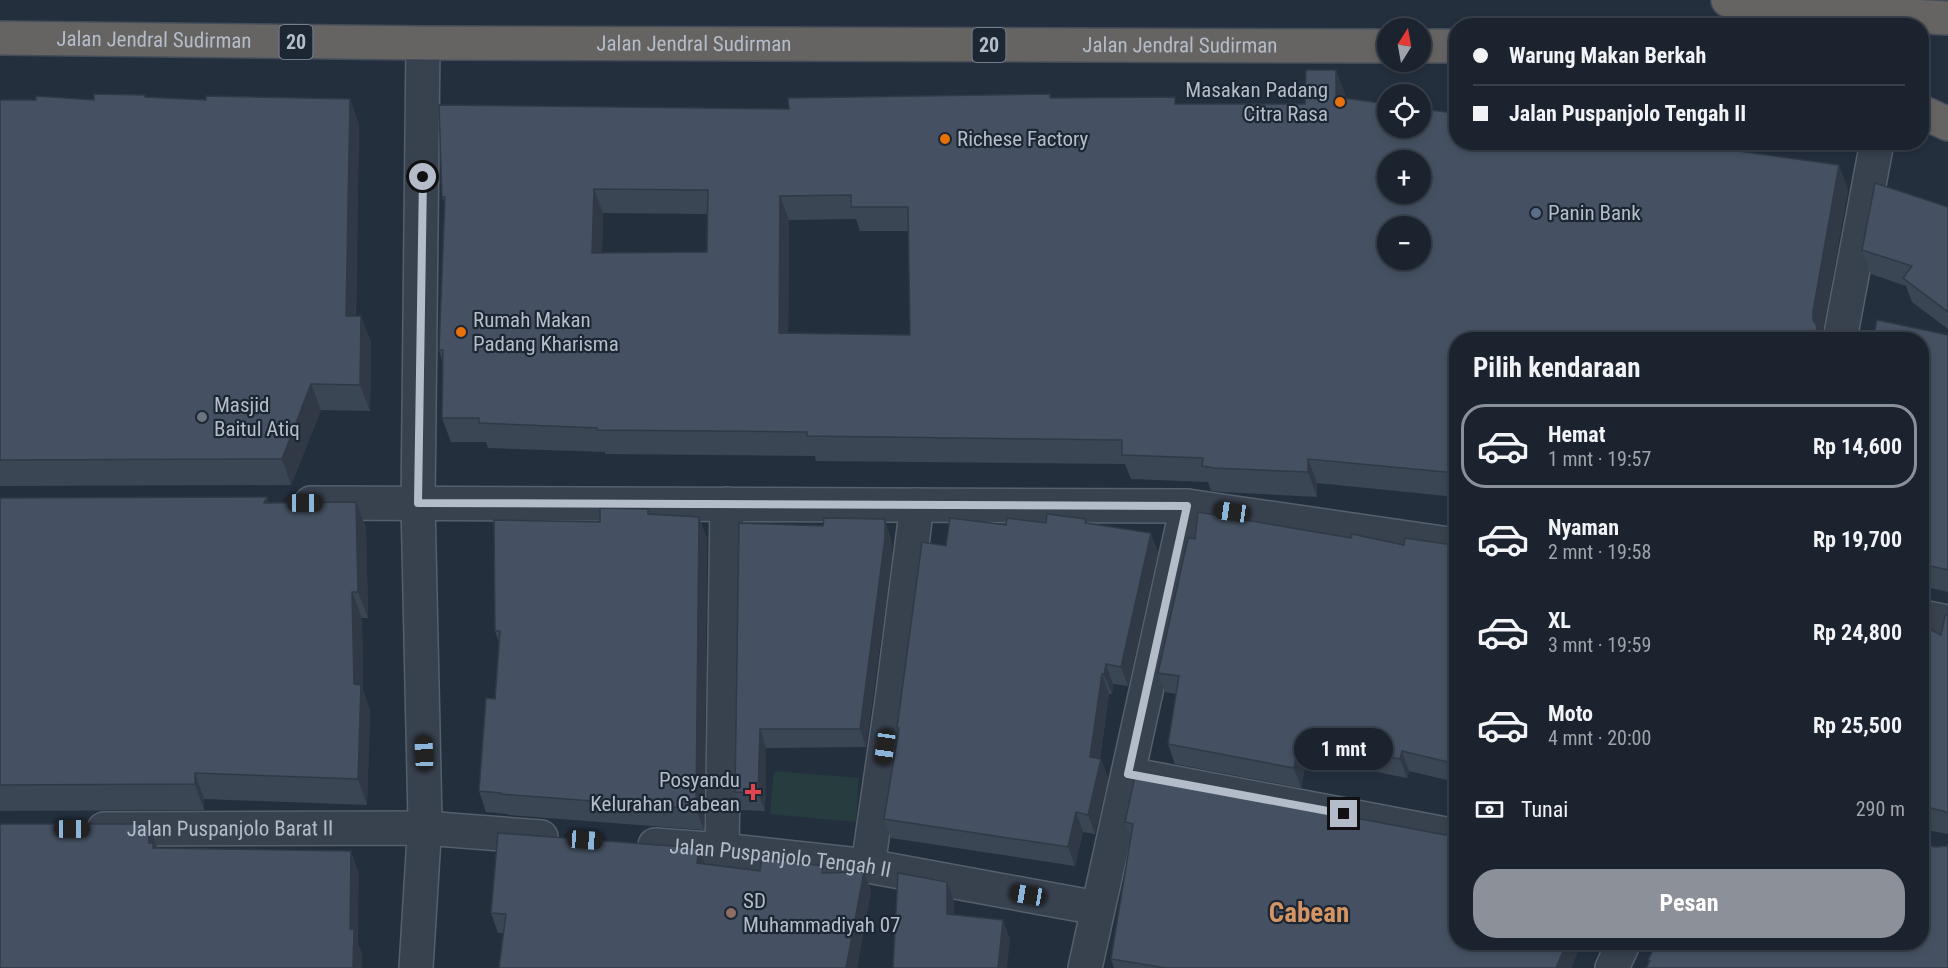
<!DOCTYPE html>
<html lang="id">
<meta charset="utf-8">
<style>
body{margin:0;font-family:"Roboto Condensed",sans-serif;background:#242b36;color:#f1f3f6;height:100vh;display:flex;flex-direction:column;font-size:22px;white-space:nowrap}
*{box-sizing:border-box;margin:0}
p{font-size:20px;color:#a0a4aa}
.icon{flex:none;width:33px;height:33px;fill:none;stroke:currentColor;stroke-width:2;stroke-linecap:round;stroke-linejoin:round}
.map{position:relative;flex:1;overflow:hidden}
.side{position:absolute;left:1449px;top:332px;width:480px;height:618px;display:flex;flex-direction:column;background:#1b232e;border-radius:24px;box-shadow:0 3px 9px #0003,0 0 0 2px #39404a}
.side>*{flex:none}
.banner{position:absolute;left:1449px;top:18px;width:480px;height:132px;border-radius:24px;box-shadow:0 3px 9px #0003,0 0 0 2px #39404a;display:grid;align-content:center;height:132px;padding:0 24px;background:#1b232e}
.needle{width:39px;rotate:11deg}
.buttons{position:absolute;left:1377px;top:18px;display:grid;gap:12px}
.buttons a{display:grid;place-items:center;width:54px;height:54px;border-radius:50%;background:#1b232e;box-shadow:0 3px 9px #0003,0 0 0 2px #39404a;font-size:30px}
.end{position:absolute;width:27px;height:27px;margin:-14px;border:8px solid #b4bcc9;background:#111;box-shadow:0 0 0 3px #111}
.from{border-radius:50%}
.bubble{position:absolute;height:42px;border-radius:21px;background:#1b232e;box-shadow:0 3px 9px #0003,0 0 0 2px #39404a;font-size:20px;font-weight:700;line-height:42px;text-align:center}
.car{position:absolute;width:18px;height:36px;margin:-18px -9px;border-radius:8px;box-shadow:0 0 4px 2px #0007;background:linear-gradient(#222 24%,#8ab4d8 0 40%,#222 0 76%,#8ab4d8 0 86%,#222 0)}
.banner b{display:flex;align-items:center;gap:21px;height:57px;font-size:22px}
.banner b+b{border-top:2px solid #39404a}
.banner i{width:15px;height:15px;background:#f1f3f6}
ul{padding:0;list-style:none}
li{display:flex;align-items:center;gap:18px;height:84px;margin:0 12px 9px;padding:0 12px;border:3px solid transparent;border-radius:24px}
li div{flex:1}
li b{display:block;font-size:22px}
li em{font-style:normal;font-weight:700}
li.selected{border-color:#8c9099}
li>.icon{width:54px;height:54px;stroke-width:1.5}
h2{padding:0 24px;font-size:27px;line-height:72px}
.pay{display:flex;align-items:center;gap:15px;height:66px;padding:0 24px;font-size:22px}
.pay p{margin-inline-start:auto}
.button{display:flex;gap:12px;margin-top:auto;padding:12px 24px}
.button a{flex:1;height:69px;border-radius:24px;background:#8c9099;color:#fff;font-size:24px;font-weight:700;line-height:69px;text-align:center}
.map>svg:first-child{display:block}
.green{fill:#263c3f}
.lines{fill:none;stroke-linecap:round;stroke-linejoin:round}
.minor-casing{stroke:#565f6c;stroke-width:36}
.tertiary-casing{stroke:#565f6c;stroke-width:36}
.trunk-casing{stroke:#434c59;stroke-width:36}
.minor{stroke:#38414e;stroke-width:33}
.tertiary{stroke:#38414e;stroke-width:33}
.trunk{stroke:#656462;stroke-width:33}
.wall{fill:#3b4654;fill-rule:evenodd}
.shaded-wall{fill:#303945}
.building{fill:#455162;stroke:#303945;stroke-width:1.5;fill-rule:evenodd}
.route{stroke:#b4bcc9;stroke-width:8}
.food-dot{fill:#e8710a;stroke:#1d2633;stroke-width:2}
.service-dot{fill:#5c6f8a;stroke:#1d2633;stroke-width:2}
.worship-dot{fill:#6b7280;stroke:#1d2633;stroke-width:2}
.health-dot{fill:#e0444e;stroke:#1d2633;stroke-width:2}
.education-dot{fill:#8d6e63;stroke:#1d2633;stroke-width:2}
.labels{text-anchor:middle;stroke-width:4.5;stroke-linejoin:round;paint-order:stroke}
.shield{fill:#1d2633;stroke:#878f9c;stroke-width:1.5}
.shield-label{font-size:20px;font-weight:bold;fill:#b4bcc9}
.street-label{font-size:21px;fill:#b4bcc9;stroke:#1d2633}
.poi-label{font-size:21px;fill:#b4bcc9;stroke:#1d2633;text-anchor:start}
.district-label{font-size:27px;font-weight:bold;fill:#d59563;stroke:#1d2633}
</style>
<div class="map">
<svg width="1948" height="968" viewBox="0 0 1948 968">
<rect width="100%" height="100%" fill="#242f3e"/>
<polygon class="green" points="774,771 859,778 856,822 770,814"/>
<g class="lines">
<defs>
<g id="minor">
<polyline points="1840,339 1877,142"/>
<polyline points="311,503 1187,506 1456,545"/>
<polyline points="1922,617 1948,622"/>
<polyline points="1128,774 1456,836"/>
<path id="s1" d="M104 829 424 828 541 837"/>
<path id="s2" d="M655 845 722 850 868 866 1097 908"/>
<polyline points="722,850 727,504"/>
<polyline points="868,866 892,700 917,505"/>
<polyline points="1085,968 1187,506"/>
<polyline points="1612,968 1624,942"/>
</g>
<polyline id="tertiary" points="416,968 425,821 418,503 423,43"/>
<g id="trunk">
<polyline points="1728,0 1848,13 1948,18"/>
<path id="s3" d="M0 38 423 43 1388 46"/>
<polyline points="1420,46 1456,46"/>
<polyline points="1922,112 1948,124"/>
</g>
</defs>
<use href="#minor" class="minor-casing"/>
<use href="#tertiary" class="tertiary-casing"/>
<use href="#trunk" class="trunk-casing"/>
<use href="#minor" class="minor"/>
<use href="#tertiary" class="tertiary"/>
<use href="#trunk" class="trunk"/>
</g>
<g class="wall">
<path d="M1345 94V99L1456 142H1730L1729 150 1848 189 1822 336V339H1456V497L1317 483V497L1223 492 1211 491 1208 482 1131 479 1125 464 816 461 815 456 605 454V452L488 448 486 442H451L442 418V360L439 350 445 204 442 197 789 109 1052 98 1177 104H1305ZM603 213 707 214V252L602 253ZM856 219 860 231H908L910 335 788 333 789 220Z"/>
<polygon points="145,97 206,100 350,99 359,125 356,316 371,342 370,411 321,410 291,485 0,486 0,100 94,100"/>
<polygon points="1948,207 1948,329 1912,302 1906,286 1871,274 1862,250"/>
<polygon points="1948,335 1948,592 1922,586 1922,339"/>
<polygon points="0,498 269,503 356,502 366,528 368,618 362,618 363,690 370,711 367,805 204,799 204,810 0,811"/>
<polygon points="648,509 650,515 707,538 704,830 508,815 508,814 486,812 479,791 495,699 499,643 495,631 600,522"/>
<polygon points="739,523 891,538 892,556 866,747 766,748 765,811 741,810 735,792"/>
<polygon points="1046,523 1087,523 1158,552 1128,686 1113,684 1112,694 1109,694 1100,759 1108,778 1095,834 1083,832 1075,866 891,838 884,819 898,732 897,728 946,546 1006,525"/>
<polygon points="1351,538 1404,545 1456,544 1456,782 1409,771 1407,778 1332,763 1330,771 1305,767 1301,788 1175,764 1168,744 1176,694 1165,692 1158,673 1195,539"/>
<polygon points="1948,614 1948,834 1926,830 1922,830 1922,625 1941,635"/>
<polygon points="1125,822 1445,835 1456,834 1579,949 1571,968 1114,968 1111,959 1131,837"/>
<polygon points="704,864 760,871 823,866 826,873 864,872 871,891 857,968 499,968 503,933 498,933 491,913"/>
</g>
<g class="shaded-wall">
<polygon points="1336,70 1345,94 1345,122 1336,97"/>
<polygon points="350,99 359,125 355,342 346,316"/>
<polygon points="1717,142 1730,142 1725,172 1717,148"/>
<polygon points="1839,165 1848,189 1822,336 1822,339 1815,339 1813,311"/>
<polygon points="594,189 603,213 601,277 592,253"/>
<polygon points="780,196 789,220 788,357 779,333"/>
<polygon points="361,316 371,342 370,411 360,385"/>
<polygon points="311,384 321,410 291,485 282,459"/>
<polygon points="1308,459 1317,483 1317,497 1308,472"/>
<polygon points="267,497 276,523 264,503"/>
<polygon points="356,502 366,528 368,618 358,592"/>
<polygon points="699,517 707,538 704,830 696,809"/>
<polygon points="885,519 891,538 892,556 866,747 860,729"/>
<polygon points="1151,533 1158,552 1128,686 1121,667"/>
<polygon points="352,592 362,618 363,690 370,711 367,805 358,779 354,684"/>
<polygon points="1106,664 1113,684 1112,694 1104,675"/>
<polygon points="1102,674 1109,694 1098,771 1101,759 1108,778 1095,834 1088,815 1090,757"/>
<polygon points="760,729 766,748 765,811 758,793"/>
<polygon points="1325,744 1332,763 1330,771 1323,752"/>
<polygon points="1298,747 1305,767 1301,788 1294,768"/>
<polygon points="1402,751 1409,771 1407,778 1400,759"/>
<polygon points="195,773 204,799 204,810 195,784"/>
<polygon points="1076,812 1083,832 1075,866 1068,847"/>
<polygon points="148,824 157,847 157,852 149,843"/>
<polygon points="699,848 706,868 697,863"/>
<polygon points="351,851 359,874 358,943 362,953 362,968 353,968 350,929"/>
<polygon points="864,872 871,891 857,968 846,968"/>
<polygon points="947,882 954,901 954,933 947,914"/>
<polygon points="1003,920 1010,939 1007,968 998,968"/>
<polygon points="1567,942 1577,942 1579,949 1571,968 1556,968"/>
</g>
<g class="building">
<path d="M1306 70H1336V97L1388 104V128H1420V109L1456 113V142H1717V148L1839 165 1813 311V320L1817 326 1815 339H1456V473L1308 459V472L1214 468 1202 466 1203 458 1122 455V440L807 436V432L597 430V428L479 423V418H442L443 350H439L445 197H442L439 105 789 109 788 98 1050 94V98L1175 97V104H1305ZM1388 160H1420V194H1388ZM594 189 708 190 707 252 592 253ZM851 195V207H908L910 335 779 333 780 196ZM1388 226H1420V260H1388Z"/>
<polygon points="94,94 145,95 145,97 206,100 206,96 350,99 346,316 361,316 360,385 311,384 282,459 0,460 0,100 36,100 36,96 94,100"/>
<polygon points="1875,183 1948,207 1948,312 1903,278 1912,266 1862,250"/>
<polygon points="1877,320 1948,335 1948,570 1922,564 1922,339 1873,339"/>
<polygon points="267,497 264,503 356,502 358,592 352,592 354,684 361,685 358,779 195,773 195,784 0,785 0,498"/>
<polygon points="600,508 648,509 648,514 699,517 696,809 501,794 501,793 479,791 486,698 495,699 500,631 495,631 494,520 600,522"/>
<polygon points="1198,512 1351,538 1352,534 1404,545 1405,538 1446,544 1456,544 1456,764 1402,751 1400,759 1325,744 1323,752 1298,747 1294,768 1168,744 1179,676 1158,673 1188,538 1195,539"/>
<polygon points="1047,514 1086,519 1085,523 1151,533 1121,667 1106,664 1104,675 1102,674 1090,757 1101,759 1088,815 1076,812 1068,847 884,819 899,728 897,728 922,542 946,546 950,518 1006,525 1007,518 1046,523"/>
<polygon points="824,518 885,519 885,538 860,729 760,729 758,793 735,792 739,523 823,526"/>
<polygon points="1948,614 1948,813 1943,811 1922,806 1922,625 1941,635 1945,616"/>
<polygon points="1135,776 1445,835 1456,833 1456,942 1567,942 1556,968 1166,968 1111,959 1133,824 1125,822"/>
<polygon points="0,824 148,824 149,843 153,843 153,848 351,851 350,929 354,929 353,968 0,968"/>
<polygon points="498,833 699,848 697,863 760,871 762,857 823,866 822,873 864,872 846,968 499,968 506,914 491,913"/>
<polygon points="1922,844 1936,847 1946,846 1948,845 1948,968 1646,968 1650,961 1648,960 1657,942 1922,942"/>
<polygon points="898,873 947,882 947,914 1003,920 998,968 893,968"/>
</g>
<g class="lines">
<polyline class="route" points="423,177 418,503 1187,506 1128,774 1344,814"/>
</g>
<g class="food-dot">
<circle cx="1340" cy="102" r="6"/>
<circle cx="945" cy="139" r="6"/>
<circle cx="461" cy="332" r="6"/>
</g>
<circle class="service-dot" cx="1536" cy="213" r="6"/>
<circle class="worship-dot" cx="202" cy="417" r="6"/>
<path class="health-dot" d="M750 783h6v6h6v6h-6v6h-6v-6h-6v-6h6z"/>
<circle class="education-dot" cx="731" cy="913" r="6"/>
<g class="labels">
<g class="shield">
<rect x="279.5" y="25" width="33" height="34" rx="4.5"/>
<rect x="972.5" y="28" width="33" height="34" rx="4.5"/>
</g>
<g class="shield-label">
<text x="296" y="49">20</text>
<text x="989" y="52">20</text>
</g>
<g class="street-label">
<text dy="7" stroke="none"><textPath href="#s3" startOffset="154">Jalan Jendral Sudirman</textPath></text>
<text dy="7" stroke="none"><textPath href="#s3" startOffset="694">Jalan Jendral Sudirman</textPath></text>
<text dy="7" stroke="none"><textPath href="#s3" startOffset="1180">Jalan Jendral Sudirman</textPath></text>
<text dy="7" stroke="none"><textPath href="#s1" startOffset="126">Jalan Puspanjolo Barat II</textPath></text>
<text dy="7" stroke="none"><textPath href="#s2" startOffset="126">Jalan Puspanjolo Tengah II</textPath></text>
</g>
<g class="poi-label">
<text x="1328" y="97" text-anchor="end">Masakan Padang<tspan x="1328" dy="24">Citra Rasa</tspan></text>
<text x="957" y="146">Richese Factory</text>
<text x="1548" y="220">Panin Bank</text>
<text x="473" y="327">Rumah Makan<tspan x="473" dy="24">Padang Kharisma</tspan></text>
<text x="214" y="412">Masjid<tspan x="214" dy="24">Baitul Atiq</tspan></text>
<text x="740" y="787" text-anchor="end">Posyandu<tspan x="740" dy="24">Kelurahan Cabean</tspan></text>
<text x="743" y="908">SD<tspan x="743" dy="24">Muhammadiyah 07</tspan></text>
</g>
<g class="district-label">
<text x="1309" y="922">Cabean</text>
</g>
</g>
</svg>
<div class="buttons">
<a><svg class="needle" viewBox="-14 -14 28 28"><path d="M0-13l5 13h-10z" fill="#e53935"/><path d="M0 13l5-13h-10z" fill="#a0a4aa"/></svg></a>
<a><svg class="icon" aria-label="locate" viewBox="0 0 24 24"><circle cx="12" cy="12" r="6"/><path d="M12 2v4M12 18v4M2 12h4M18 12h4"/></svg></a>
<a>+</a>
<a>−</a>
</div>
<i class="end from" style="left:423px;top:177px"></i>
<i class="end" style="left:1344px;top:814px"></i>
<div class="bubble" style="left:1294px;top:728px;width:99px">1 mnt</div>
<i class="car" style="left:305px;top:503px;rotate:90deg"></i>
<i class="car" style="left:1232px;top:512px;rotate:278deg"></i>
<i class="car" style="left:885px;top:747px;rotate:188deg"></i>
<i class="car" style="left:424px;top:753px;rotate:358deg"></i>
<i class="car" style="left:72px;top:829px;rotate:90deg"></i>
<i class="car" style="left:585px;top:840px;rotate:94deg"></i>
<i class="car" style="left:1028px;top:895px;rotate:280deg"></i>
<div class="banner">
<b><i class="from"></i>Warung Makan Berkah</b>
<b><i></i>Jalan Puspanjolo Tengah II</b>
</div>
<section class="side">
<h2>Pilih kendaraan</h2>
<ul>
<li class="selected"><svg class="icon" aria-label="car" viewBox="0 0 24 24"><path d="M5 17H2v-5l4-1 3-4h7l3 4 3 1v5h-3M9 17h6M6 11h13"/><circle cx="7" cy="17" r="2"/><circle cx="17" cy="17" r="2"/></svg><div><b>Hemat</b><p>1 mnt · 19:57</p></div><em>Rp 14,600</em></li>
<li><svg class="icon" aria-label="car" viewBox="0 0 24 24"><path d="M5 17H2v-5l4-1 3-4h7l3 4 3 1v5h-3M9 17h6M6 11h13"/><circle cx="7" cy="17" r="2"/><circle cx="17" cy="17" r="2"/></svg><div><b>Nyaman</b><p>2 mnt · 19:58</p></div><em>Rp 19,700</em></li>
<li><svg class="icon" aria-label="car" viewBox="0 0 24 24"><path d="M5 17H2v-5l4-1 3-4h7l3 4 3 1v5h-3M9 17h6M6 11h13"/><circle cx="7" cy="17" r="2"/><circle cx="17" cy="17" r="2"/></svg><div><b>XL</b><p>3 mnt · 19:59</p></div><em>Rp 24,800</em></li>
<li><svg class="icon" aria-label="car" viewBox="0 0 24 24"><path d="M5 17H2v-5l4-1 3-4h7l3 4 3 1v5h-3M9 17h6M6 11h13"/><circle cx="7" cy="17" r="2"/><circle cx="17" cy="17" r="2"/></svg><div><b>Moto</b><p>4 mnt · 20:00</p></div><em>Rp 25,500</em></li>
</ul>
<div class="pay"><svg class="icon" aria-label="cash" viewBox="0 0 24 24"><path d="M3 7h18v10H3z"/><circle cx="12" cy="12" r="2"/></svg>Tunai<p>290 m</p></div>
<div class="button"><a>Pesan</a></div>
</section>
</div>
